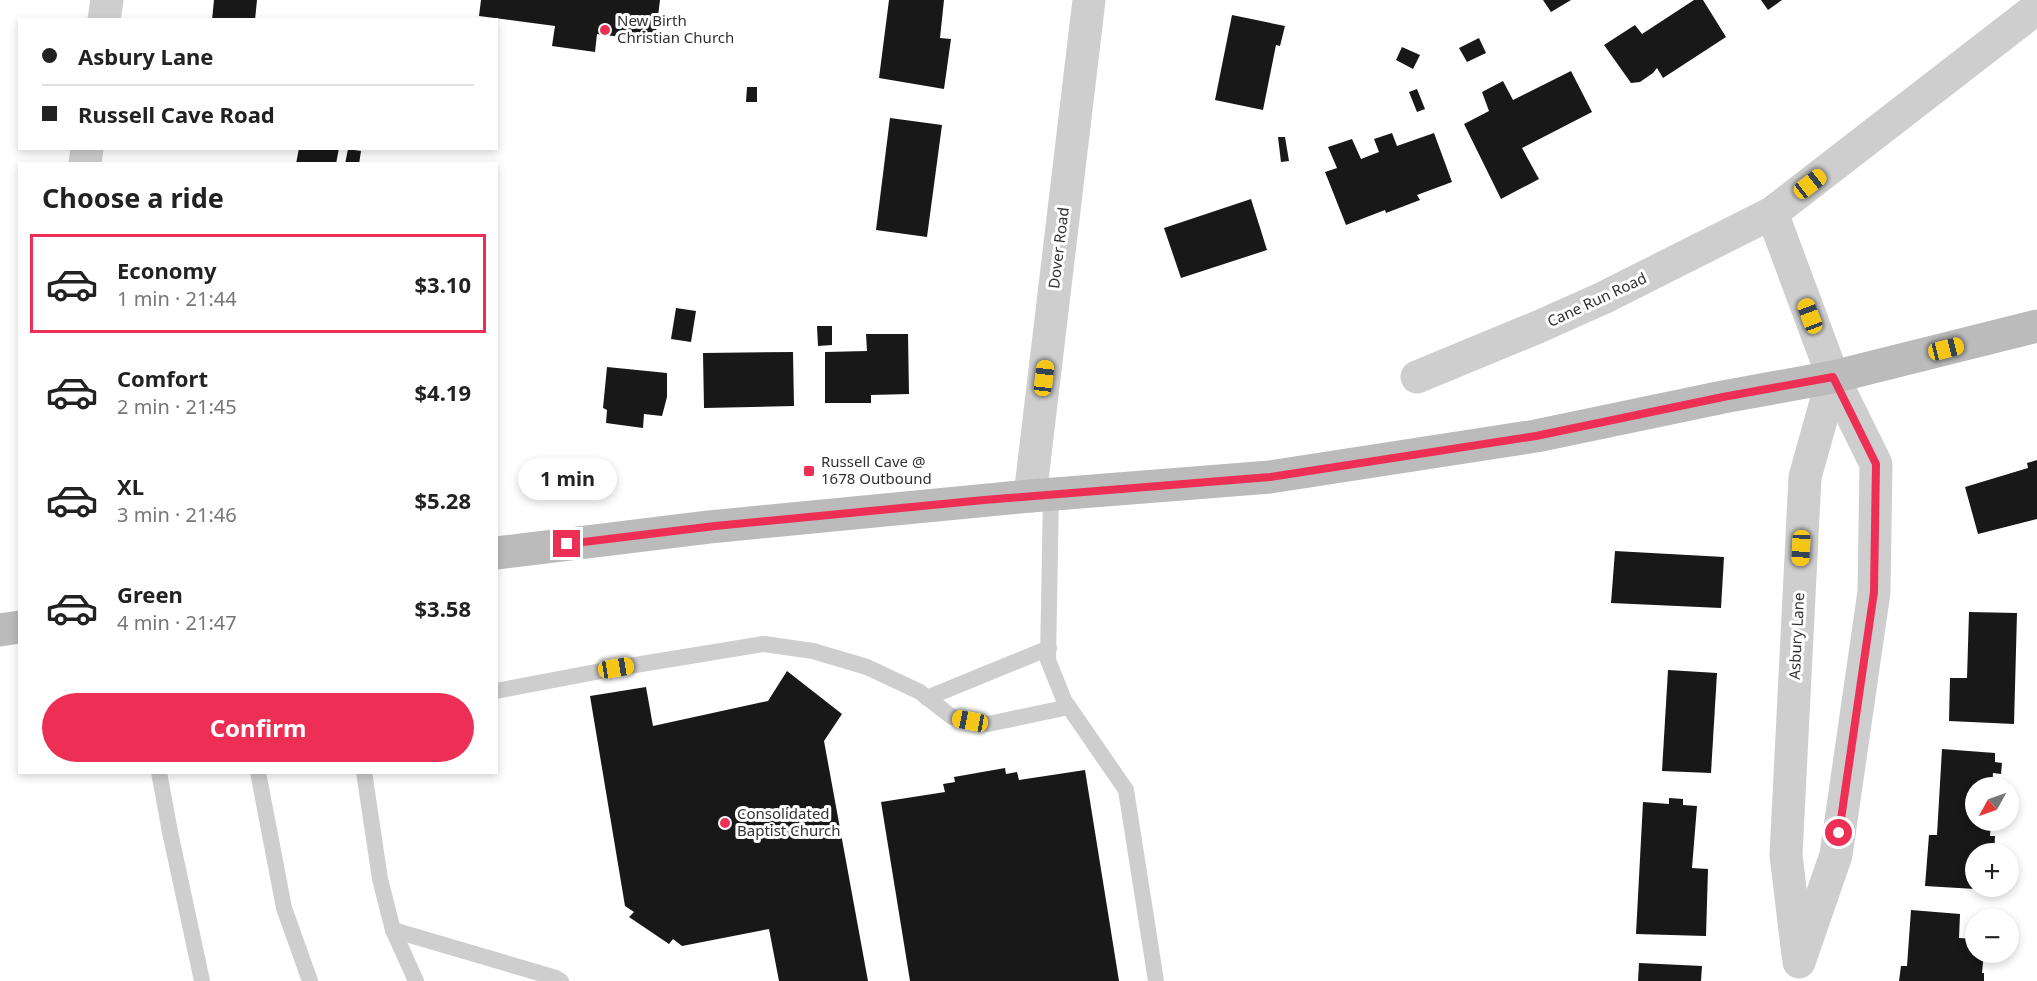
<!DOCTYPE html>
<meta charset="utf-8">
<style>
body{margin:0;font-family:"Noto Sans",sans-serif;background:#f6f6f6;color:#222;height:100vh;display:flex;flex-direction:column;font-size:22px;white-space:nowrap}
*{box-sizing:border-box;margin:0}
p{font-size:20px;color:#767676}
.icon{flex:none;width:33px;height:33px;fill:none;stroke:currentColor;stroke-width:2;stroke-linecap:round;stroke-linejoin:round}
.map{position:relative;flex:1;overflow:hidden}
.side{position:absolute;left:18px;top:162px;width:480px;height:612px;display:flex;flex-direction:column;background:#fff;border-radius:0px;box-shadow:0 3px 9px #0003}
.side>*{flex:none}
.hud{position:absolute;left:18px;top:18px;width:480px;height:132px;border-radius:0px;box-shadow:0 3px 9px #0003;display:grid;align-content:center;height:132px;padding:0 24px;background:#fff}
.needle{width:39px;rotate:230deg}
.fabs{position:absolute;left:1965px;top:777px;display:grid;gap:12px}
.fabs a{display:grid;place-items:center;width:54px;height:54px;border-radius:50%;background:#fff;box-shadow:0 3px 9px #0003;font-size:30px}
.end{position:absolute;width:27px;height:27px;margin:-14px;border:8px solid #ed2f55;background:#fff;box-shadow:0 0 0 3px #fff}
.from{border-radius:50%}
.bubble{position:absolute;height:42px;border-radius:21px;background:#fff;box-shadow:0 3px 9px #0003;font-size:20px;font-weight:700;line-height:42px;text-align:center}
.car{position:absolute;width:18px;height:36px;margin:-18px -9px;border-radius:8px;box-shadow:0 0 4px 2px #0007;background:linear-gradient(#f5c518 24%,#345 0 40%,#f5c518 0 76%,#345 0 86%,#f5c518 0)}
.hud b{display:flex;align-items:center;gap:21px;height:57px;font-size:22px}
.hud b+b{border-top:2px solid #e0e0e0}
.hud i{width:15px;height:15px;background:#222}
ul{padding:0;list-style:none}
li{display:flex;align-items:center;gap:18px;height:99px;margin:0 12px 9px;padding:0 12px;border:3px solid transparent;border-radius:0px}
li div{flex:1}
li b{display:block;font-size:22px}
li em{font-style:normal;font-weight:700}
li.selected{border-color:#ed2f55}
li>.icon{width:54px;height:54px;stroke-width:1.5}
h2{padding:0 24px;font-size:27px;line-height:72px}
.primary-button{display:flex;gap:12px;margin-top:auto;padding:12px 24px}
.primary-button a{flex:1;height:69px;border-radius:36px;background:#ed2f55;color:#fff;font-size:24px;font-weight:700;line-height:69px;text-align:center}
.map>svg:first-child{display:block}
.building{fill:#181818}
.lines{fill:none;stroke-linecap:round;stroke-linejoin:round}
.service{stroke:#cecece;stroke-width:16}
.minor{stroke:#cecece;stroke-width:33}
.secondary{stroke:#bbb;stroke-width:33}
.route{stroke:#ed2f55;stroke-width:8}
.poi-dot{fill:#ed2f55;stroke:#fff;stroke-width:2}
.labels{text-anchor:middle;stroke-width:6;stroke-linejoin:round;paint-order:stroke}
.poi-label{font-size:15px;fill:#313131;stroke:#fff;text-anchor:start}
.street-label{font-size:15px;fill:#313131;stroke:#fff}
</style>
<div class="map">
<svg width="2037" height="981" viewBox="0 0 2037 981">
<rect width="100%" height="100%" fill="#fff"/>
<g class="building">
<polygon points="214,0 257,0 255,20 212,20"/>
<polygon points="481,0 660,0 655,41 597,34 595,52 552,46 555,26 479,16"/>
<polygon points="889,0 944,0 940,38 951,39 944,89 879,78"/>
<polygon points="1543,0 1571,0 1551,12"/>
<polygon points="1694,0 1703,0 1726,37 1663,78 1657,68 1653,73 1640,82 1631,83 1604,45 1635,25 1642,34"/>
<polygon points="1761,0 1782,0 1768,10"/>
<polygon points="1232,15 1285,26 1280,46 1276,45 1263,110 1215,100"/>
<polygon points="1479,38 1486,53 1467,62 1459,48"/>
<polygon points="1402,47 1420,55 1413,69 1396,60"/>
<polygon points="1571,71 1592,112 1522,148 1539,179 1501,199 1464,124 1489,111 1482,92 1503,81 1513,100"/>
<polygon points="747,87 757,87 757,102 746,102"/>
<polygon points="1417,89 1425,109 1417,112 1409,92"/>
<polygon points="890,118 942,125 927,237 876,230"/>
<polygon points="1392,133 1397,146 1434,133 1452,182 1417,195 1420,200 1386,213 1385,210 1346,225 1325,172 1337,168 1328,147 1352,139 1361,159 1379,152 1374,139"/>
<polygon points="1278,137 1285,137 1289,161 1281,162"/>
<polygon points="299,148 339,148 336,164 296,164"/>
<polygon points="348,149 361,151 359,164 345,164"/>
<polygon points="1251,199 1267,250 1181,278 1164,228"/>
<polygon points="676,308 696,311 691,342 671,339"/>
<polygon points="817,326 832,326 832,345 818,346"/>
<polygon points="866,334 908,334 909,394 871,395 871,403 825,403 825,352 867,351"/>
<polygon points="793,352 794,406 704,408 703,353"/>
<polygon points="607,367 667,373 667,397 662,416 644,414 643,428 606,423 607,410 603,408"/>
<polygon points="2037,460 2037,519 1978,534 1965,487 2028,468 2027,463"/>
<polygon points="1615,551 1724,557 1721,608 1611,603"/>
<polygon points="1969,612 2017,613 2014,724 1949,721 1950,678 1967,678"/>
<polygon points="1668,670 1717,673 1711,773 1662,771"/>
<polygon points="787,671 842,714 824,741 868,981 779,981 769,929 682,946 673,939 669,944 629,917 634,912 625,906 590,696 646,687 653,726 768,701"/>
<polygon points="1942,749 1995,753 1995,762 2002,763 2001,774 1993,773 1992,788 1976,788 1976,820 1991,820 1990,836 1995,836 1994,854 1976,854 1976,886 1992,886 1992,890 1925,886 1929,835 1937,835"/>
<polygon points="1005,768 1006,774 1017,772 1019,780 1085,770 1119,981 910,981 881,802 945,792 943,784 955,782 954,777"/>
<polygon points="1669,798 1683,799 1683,805 1697,806 1692,868 1708,869 1706,936 1636,934 1643,802 1669,804"/>
<polygon points="1911,910 1960,914 1959,938 1976,939 1976,952 1984,952 1982,973 1984,973 1984,981 1899,981 1901,966 1907,966"/>
<polygon points="1639,963 1702,966 1701,981 1638,981"/>
</g>
<g class="lines">
<g class="service">
<polyline points="1051,494 1048,660 1064,700 1126,790 1156,981"/>
<polyline points="496,691 617,668 764,644 813,651 867,667 920,692 952,717 988,724 1069,707"/>
<polyline points="927,698 1049,648"/>
<polyline points="159,772 170,832 202,981"/>
<polyline points="258,772 284,908 310,981"/>
<polyline points="364,772 380,879 393,930 556,978 561,981"/>
<polyline points="393,930 416,981"/>
</g>
<g class="minor">
<polyline points="104,20 107,0"/>
<polyline points="85,164 87,148"/>
<polyline points="1772,213 1833,377 1876,464 1874,592 1836,855 1799,962"/>
<polyline points="1417,377 1538,327 1603,298 1772,213 2037,8"/>
<polyline points="1030,496 1089,0"/>
<polyline points="1798,955 1786,855 1805,477 1833,377"/>
</g>
<g class="secondary">
<polyline points="496,553 709,527 1030,496 1270,477 1536,436 1723,397 1833,377 2037,326"/>
<polyline points="0,630 20,627"/>
</g>
</g>
<g class="lines">
<polyline class="route" points="567,544 715,526 984,500 1270,477 1536,436 1723,397 1833,377 1876,464 1874,592 1839,833"/>
</g>
<g class="poi-dot">
<circle cx="605" cy="30" r="6"/>
<rect x="803" y="465" width="12" height="12" rx="3"/>
<circle cx="725" cy="823" r="6"/>
</g>
<g class="labels">
<g class="poi-label">
<text x="617" y="26">New Birth<tspan x="617" dy="17">Christian Church</tspan></text>
<text x="821" y="467">Russell Cave @<tspan x="821" dy="17">1678 Outbound</tspan></text>
<text x="737" y="819">Consolidated<tspan x="737" dy="17">Baptist Church</tspan></text>
</g>
<g class="street-label">
<text transform="translate(1059 248) rotate(-83)" y="5">Dover Road</text>
<text transform="translate(1597 300) rotate(-25)" y="5">Cane Run Road</text>
<text transform="translate(1797 636) rotate(-87)" y="5">Asbury Lane</text>
</g>
</g>
</svg>
<div class="fabs">
<a><svg class="needle" viewBox="-14 -14 28 28"><path d="M0-13l5 13h-10z" fill="#e53935"/><path d="M0 13l5-13h-10z" fill="#767676"/></svg></a>
<a>+</a>
<a>−</a>
</div>
<i class="end from" style="left:1839px;top:833px"></i>
<i class="end" style="left:567px;top:544px"></i>
<div class="bubble" style="left:518px;top:458px;width:99px">1 min</div>
<i class="car" style="left:1810px;top:184px;rotate:52deg"></i>
<i class="car" style="left:1810px;top:316px;rotate:339deg"></i>
<i class="car" style="left:1946px;top:349px;rotate:76deg"></i>
<i class="car" style="left:1044px;top:378px;rotate:7deg"></i>
<i class="car" style="left:1801px;top:548px;rotate:183deg"></i>
<i class="car" style="left:616px;top:668px;rotate:81deg"></i>
<i class="car" style="left:970px;top:721px;rotate:281deg"></i>
<div class="hud">
<b><i class="from"></i>Asbury Lane</b>
<b><i></i>Russell Cave Road</b>
</div>
<section class="side">
<h2>Choose a ride</h2>
<ul>
<li class="selected"><svg class="icon" aria-label="car" viewBox="0 0 24 24"><path d="M5 17H2v-5l4-1 3-4h7l3 4 3 1v5h-3M9 17h6M6 11h13"/><circle cx="7" cy="17" r="2"/><circle cx="17" cy="17" r="2"/></svg><div><b>Economy</b><p>1 min · 21:44</p></div><em>$3.10</em></li>
<li><svg class="icon" aria-label="car" viewBox="0 0 24 24"><path d="M5 17H2v-5l4-1 3-4h7l3 4 3 1v5h-3M9 17h6M6 11h13"/><circle cx="7" cy="17" r="2"/><circle cx="17" cy="17" r="2"/></svg><div><b>Comfort</b><p>2 min · 21:45</p></div><em>$4.19</em></li>
<li><svg class="icon" aria-label="car" viewBox="0 0 24 24"><path d="M5 17H2v-5l4-1 3-4h7l3 4 3 1v5h-3M9 17h6M6 11h13"/><circle cx="7" cy="17" r="2"/><circle cx="17" cy="17" r="2"/></svg><div><b>XL</b><p>3 min · 21:46</p></div><em>$5.28</em></li>
<li><svg class="icon" aria-label="car" viewBox="0 0 24 24"><path d="M5 17H2v-5l4-1 3-4h7l3 4 3 1v5h-3M9 17h6M6 11h13"/><circle cx="7" cy="17" r="2"/><circle cx="17" cy="17" r="2"/></svg><div><b>Green</b><p>4 min · 21:47</p></div><em>$3.58</em></li>
</ul>
<div class="primary-button"><a>Confirm</a></div>
</section>
</div>
